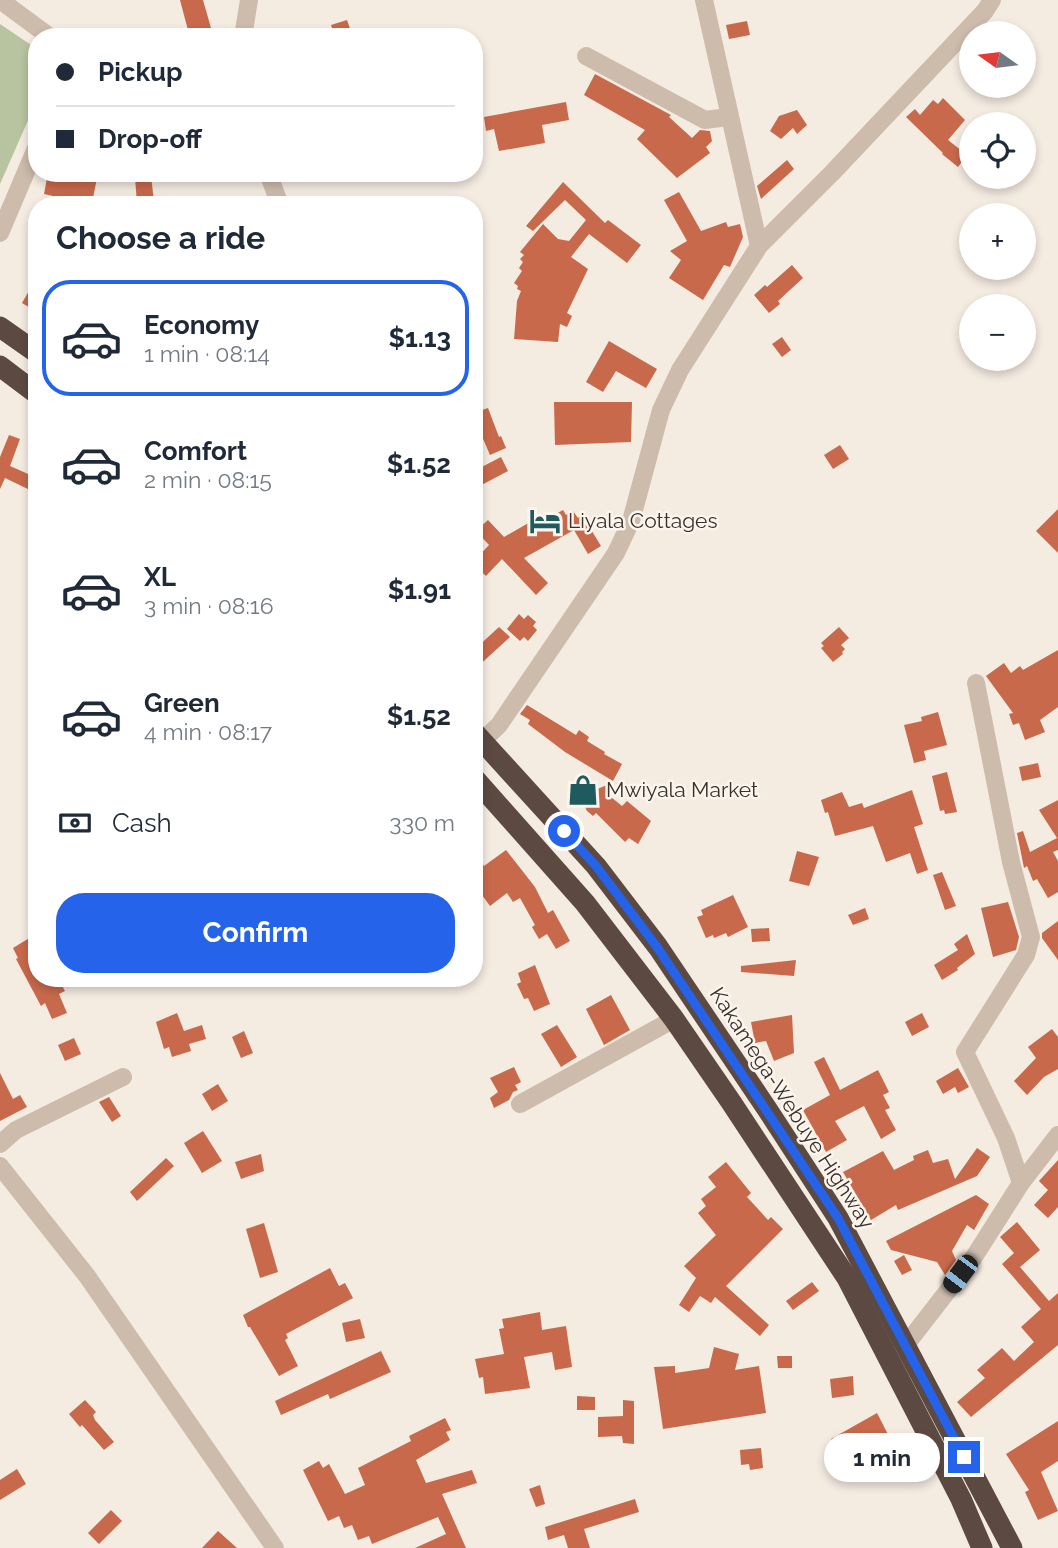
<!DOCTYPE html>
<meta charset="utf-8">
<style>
body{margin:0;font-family:Raleway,sans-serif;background:#f2f2f3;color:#1f2937;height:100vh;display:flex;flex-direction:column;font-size:26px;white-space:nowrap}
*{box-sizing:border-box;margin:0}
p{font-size:23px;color:#747a83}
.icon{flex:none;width:38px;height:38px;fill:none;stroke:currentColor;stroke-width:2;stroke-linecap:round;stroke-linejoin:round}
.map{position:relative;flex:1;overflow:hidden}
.sheet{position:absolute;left:28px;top:196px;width:455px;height:791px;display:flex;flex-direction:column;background:#fff;border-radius:28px;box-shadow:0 4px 10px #0003}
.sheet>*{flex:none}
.hud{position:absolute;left:28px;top:28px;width:455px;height:154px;border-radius:28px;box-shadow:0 4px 10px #0003;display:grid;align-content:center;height:154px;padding:0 28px;background:#fff}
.needle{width:46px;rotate:284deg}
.fabs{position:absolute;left:959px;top:21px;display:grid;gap:14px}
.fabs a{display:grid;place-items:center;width:77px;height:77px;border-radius:50%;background:#fff;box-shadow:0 4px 10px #0003;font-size:35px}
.end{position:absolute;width:32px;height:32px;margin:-16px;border:9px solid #2563eb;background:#fff;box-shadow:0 0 0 4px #fff}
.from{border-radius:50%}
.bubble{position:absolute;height:49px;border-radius:24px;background:#fff;box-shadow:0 4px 10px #0003;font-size:23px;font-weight:700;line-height:49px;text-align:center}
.car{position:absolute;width:21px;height:42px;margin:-21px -10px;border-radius:9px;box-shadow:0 0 5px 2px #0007;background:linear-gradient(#222 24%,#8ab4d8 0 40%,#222 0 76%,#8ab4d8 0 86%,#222 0)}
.hud b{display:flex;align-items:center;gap:24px;height:66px;font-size:26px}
.hud b+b{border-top:2px solid #e0e1e3}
.hud i{width:18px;height:18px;background:#1f2937}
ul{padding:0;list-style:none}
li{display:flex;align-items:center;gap:21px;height:116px;margin:0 14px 10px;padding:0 14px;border:4px solid transparent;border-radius:28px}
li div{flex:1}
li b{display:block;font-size:26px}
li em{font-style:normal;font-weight:700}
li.active{border-color:#2563eb}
li>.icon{width:63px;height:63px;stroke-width:1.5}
h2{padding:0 28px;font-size:32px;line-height:84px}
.pay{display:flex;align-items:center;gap:18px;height:77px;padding:0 28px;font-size:26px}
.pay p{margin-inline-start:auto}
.action{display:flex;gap:14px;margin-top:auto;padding:14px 28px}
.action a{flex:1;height:80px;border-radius:28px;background:#2563eb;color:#fff;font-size:28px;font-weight:700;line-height:80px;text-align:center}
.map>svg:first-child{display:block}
.park{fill:#b8c4a0}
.building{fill:#c8694b}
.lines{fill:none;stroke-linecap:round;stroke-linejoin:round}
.minor{stroke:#cdbbac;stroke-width:18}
.highway{stroke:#5c4a42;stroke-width:21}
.route{stroke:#2563eb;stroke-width:9}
.labels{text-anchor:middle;stroke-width:5;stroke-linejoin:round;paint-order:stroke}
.poi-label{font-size:21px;fill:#3b302b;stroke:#fbf5ee;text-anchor:start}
.street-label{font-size:21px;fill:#3b302b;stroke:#fbf5ee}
</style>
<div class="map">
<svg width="1058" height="1548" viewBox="0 0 1058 1548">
<rect width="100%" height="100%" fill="#f4ebe1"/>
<polygon class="park" points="0,24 37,49 37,100 0,184"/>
<g class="building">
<polygon points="180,0 203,0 211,28 189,34"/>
<polygon points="347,20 353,37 335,37 331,25"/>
<polygon points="747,21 750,35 729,39 726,25"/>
<polygon points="595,74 671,115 669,117 692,138 700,130 710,131 712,141 706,147 710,153 677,178 637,139 645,130 584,95"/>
<polygon points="943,98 965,120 948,140 967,155 958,167 942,154 943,153 906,117 915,109 920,115 933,100 938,104"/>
<polygon points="566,102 569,120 542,125 545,143 499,151 494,129 486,131 484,117"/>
<polygon points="797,110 807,125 797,134 793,128 781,139 770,131 779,116"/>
<polygon points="787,160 794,169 761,199 757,186"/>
<polygon points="48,173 98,173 92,203 81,201 80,205 52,205 53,196 44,194"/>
<polygon points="151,175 154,202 137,204 135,177"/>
<polygon points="563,182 605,223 608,220 641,245 627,263 589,234 571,257 588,269 567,313 572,316 567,327 560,324 558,342 514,339 517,301 521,291 517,289 518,286 514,283 522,271 519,268 523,262 520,259 524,255 520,252 543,224 558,239 569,241 586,220 565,200 533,231 526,226"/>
<polygon points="679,192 701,231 726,222 728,227 740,224 743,237 730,267 724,265 703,300 669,278 681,260 670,251 687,241 664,200"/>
<polygon points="792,265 803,278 778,301 780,304 769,313 754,295 765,285 767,287"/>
<polygon points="37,277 37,312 22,303"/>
<polygon points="782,337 791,350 782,357 772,344"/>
<polygon points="609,341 657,369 646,388 616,371 603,392 586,382"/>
<polygon points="554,402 632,402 631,442 555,445"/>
<polygon points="488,408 499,437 501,436 506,448 490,455 481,434 483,432 476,412"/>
<polygon points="9,435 20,439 10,466 35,477 32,491 5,478 0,489 0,457"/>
<polygon points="840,445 849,459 833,469 824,455"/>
<polygon points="501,457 508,471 474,489 474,471"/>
<polygon points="1058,509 1058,553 1036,531"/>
<polygon points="563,510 566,515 573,511 578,518 582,515 601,546 588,554 574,530 524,558 548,583 536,595 502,559 486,576 477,568 481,565 475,560 489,545 476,531 488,520 504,537 532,521 534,526"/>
<polygon points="519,614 524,619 528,615 536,622 533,626 537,630 528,641 524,637 520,641 507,629"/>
<polygon points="499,627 510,637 474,670 474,650"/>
<polygon points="839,627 849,638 841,645 845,649 842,652 843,654 833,662 821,648 824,646 821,643"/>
<polygon points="1058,650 1058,707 1040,720 1045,732 1025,740 1019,723 1013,725 1009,714 1013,713 986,676 1004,663 1011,673 1020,666 1023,670"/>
<polygon points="527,705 576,735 579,730 589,737 587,741 605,752 604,754 622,764 613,781 565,752 528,724 530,720 520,714"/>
<polygon points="938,712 947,745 924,751 926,760 914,763 904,725 922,721 921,717"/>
<polygon points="1038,763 1041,777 1022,781 1019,767"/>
<polygon points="947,772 957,812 945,814 944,810 940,811 932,776"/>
<polygon points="612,783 606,793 622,806 627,801 651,821 638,844 629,838 625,842 596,813 593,816 587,811 580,796"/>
<polygon points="912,790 923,824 914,827 928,870 917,874 910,853 886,862 873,826 835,836 828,812 825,813 821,800 842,792 849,807 862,803 864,808"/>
<polygon points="1058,800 1058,850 1053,852 1058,861 1058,892 1048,898 1037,879 1033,881 1027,866 1024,868 1017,833 1023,831 1030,852 1057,838 1039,810"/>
<polygon points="506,850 535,887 548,913 553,910 570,941 556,949 547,934 539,939 532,927 535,925 520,898 513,902 507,893 490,906 474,884 474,853 484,866"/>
<polygon points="797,851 819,857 809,886 789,881"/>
<polygon points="942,872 956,906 945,910 933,875"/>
<polygon points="733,895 748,927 728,937 726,933 714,938 713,935 706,938 697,917 703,915 701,910"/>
<polygon points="1008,902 1019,937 1016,950 993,957 981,908"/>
<polygon points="865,908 869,919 853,925 848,915"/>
<polygon points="1058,921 1058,960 1042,938 1042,933"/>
<polygon points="769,928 770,941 752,942 751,929"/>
<polygon points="967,934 975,954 957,968 958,970 942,980 934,965 958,950 954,944"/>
<polygon points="31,937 37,946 37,978 58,978 65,991 59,994 67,1013 52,1019 45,1003 41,1006 16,959 18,958 13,948"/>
<polygon points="796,960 794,976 741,972 741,966"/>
<polygon points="535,965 550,1004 534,1011 528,998 524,999 517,984 521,982 518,973"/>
<polygon points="611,995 630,1030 604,1045 586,1009"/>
<polygon points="177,1013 184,1031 202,1025 206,1039 189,1044 191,1051 172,1057 169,1047 164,1049 156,1022"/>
<polygon points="922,1013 929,1027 912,1036 905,1022"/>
<polygon points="792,1015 794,1053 774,1061 766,1041 755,1043 751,1022"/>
<polygon points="557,1025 577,1057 561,1067 541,1034"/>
<polygon points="1052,1029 1058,1037 1058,1069 1044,1077 1027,1095 1014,1081 1036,1058 1028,1047"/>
<polygon points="244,1031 253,1053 241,1058 232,1037"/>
<polygon points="74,1038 81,1054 65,1061 58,1045"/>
<polygon points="824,1057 840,1090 878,1070 889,1092 883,1095 890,1108 885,1110 896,1130 881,1139 864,1106 835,1121 847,1140 826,1152 803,1110 830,1095 814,1062"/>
<polygon points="514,1067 521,1082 515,1085 518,1090 513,1092 509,1100 494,1108 490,1098 498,1092 490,1078"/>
<polygon points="958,1068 969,1087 958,1093 955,1087 943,1094 936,1081"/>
<polygon points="0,1073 13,1099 20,1095 27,1107 0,1121"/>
<polygon points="218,1084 228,1101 212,1111 202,1094"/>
<polygon points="109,1097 121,1116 112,1122 99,1102"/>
<polygon points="203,1131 222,1161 202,1173 184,1143"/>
<polygon points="977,1148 990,1157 977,1176 898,1210 896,1205 871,1220 843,1172 883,1151 894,1170 914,1160 913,1156 928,1150 933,1163 948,1159 955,1179"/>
<polygon points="261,1154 264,1171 241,1179 235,1162"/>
<polygon points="166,1158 174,1166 137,1201 130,1192"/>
<polygon points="1058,1160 1058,1207 1048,1218 1034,1205 1048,1190 1039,1181"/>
<polygon points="726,1162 751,1193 747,1197 768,1220 771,1217 783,1229 726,1286 769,1325 760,1336 715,1297 711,1303 700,1296 689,1312 679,1305 696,1278 684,1266 716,1235 698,1213 706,1206 701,1199 716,1187 708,1177"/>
<polygon points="976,1195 989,1204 974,1230 967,1225 952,1251 956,1260 945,1275 937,1262 891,1250 886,1241"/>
<polygon points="1017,1222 1040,1250 1020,1267 1049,1301 1058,1293 1058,1345 971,1417 957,1402 985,1378 977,1370 1002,1348 1014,1361 1034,1342 1021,1327 1041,1309 1002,1264 1014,1253 1000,1237"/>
<polygon points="264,1223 278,1272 260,1278 246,1229"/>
<polygon points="904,1255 912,1270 902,1275 894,1261"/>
<polygon points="330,1268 339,1286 345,1283 353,1298 286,1334 288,1338 285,1340 298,1366 279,1376 250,1327 248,1327 243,1315"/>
<polygon points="812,1282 819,1291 793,1310 786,1301"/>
<polygon points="540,1312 542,1330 566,1326 572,1367 555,1370 552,1352 524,1357 530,1388 485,1394 483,1377 479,1378 475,1359 504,1354 499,1329 504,1328 502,1319"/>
<polygon points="360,1319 365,1338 346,1342 342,1323"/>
<polygon points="714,1347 739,1354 735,1370 759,1366 766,1413 663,1429 654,1367 675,1366 675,1373 709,1368"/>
<polygon points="381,1351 391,1372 330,1399 328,1394 281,1415 275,1401"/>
<polygon points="777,1356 792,1356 792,1368 778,1368"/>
<polygon points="853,1376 854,1395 832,1398 830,1379"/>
<polygon points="577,1396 595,1397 595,1410 577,1410"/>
<polygon points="85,1400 96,1412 93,1415 95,1420 114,1442 104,1450 82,1425 80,1427 69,1414"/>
<polygon points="623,1400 634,1401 634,1444 623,1443 622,1436 598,1437 598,1417 623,1416"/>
<polygon points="877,1413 895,1448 881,1455 879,1451 861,1461 857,1453 845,1461 831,1439"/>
<polygon points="445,1418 451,1430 446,1432 450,1440 416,1460 426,1483 472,1470 477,1483 442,1494 466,1548 415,1548 446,1534 438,1517 372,1544 369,1536 358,1540 352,1525 344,1528 339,1516 328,1521 303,1470 319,1461 323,1468 329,1464 345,1494 365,1485 358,1468 411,1441 409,1436"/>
<polygon points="1058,1421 1058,1461 1041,1472 1058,1511 1038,1520 1025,1492 1029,1490 1006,1454"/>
<polygon points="761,1448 763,1468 750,1470 749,1464 741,1465 740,1450"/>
<polygon points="17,1469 26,1484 0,1500 0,1480"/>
<polygon points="540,1485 545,1504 536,1507 529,1489"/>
<polygon points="635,1499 639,1512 584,1529 590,1548 568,1548 564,1535 548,1540 545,1527"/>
<polygon points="111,1510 122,1521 99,1544 88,1533"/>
<polygon points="218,1531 237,1548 202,1548"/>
</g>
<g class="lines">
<g class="minor">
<polyline points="0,0 50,37"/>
<polyline points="704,0 759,246"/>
<polyline points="243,37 249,0"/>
<polyline points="586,56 705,120 728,117"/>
<polyline points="268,173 280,205"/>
<polyline points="0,233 37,146"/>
<polyline points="976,683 1011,862 1031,937 1026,955 965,1052 1006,1138 1021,1183"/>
<polyline points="482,741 499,725 616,553 631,521 661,410 680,370 759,246 832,173 985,11 992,0"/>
<polyline points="520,1104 674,1019"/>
<polyline points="0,1144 16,1130 123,1077"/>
<polyline points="0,1166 87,1276 275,1548"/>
<polyline points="905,1346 974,1257 1021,1183 1058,1135"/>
</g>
<g class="highway">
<polyline points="0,327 37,353"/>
<polyline points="0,366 37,394"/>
<polyline points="474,732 596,866 658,947 769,1112 838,1218 1012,1548"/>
<polyline points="474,778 585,903 674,1019 731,1102 847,1278 961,1499 982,1548"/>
</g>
</g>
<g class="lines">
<polyline class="route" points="564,831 596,866 657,947 838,1218 964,1457"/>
</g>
<defs>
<symbol id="hotel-bare" viewBox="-9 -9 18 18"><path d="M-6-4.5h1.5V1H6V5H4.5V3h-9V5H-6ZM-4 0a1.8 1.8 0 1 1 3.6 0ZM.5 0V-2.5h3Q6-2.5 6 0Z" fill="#1f5a5e" stroke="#fbf5ee" stroke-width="2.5" paint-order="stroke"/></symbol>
<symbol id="shop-bare" viewBox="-9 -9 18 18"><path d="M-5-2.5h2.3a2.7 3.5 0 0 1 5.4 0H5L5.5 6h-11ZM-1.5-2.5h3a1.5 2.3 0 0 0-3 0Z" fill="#1f5a5e" stroke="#fbf5ee" stroke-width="2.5" paint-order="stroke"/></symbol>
</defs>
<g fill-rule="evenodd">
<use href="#hotel-bare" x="523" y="499" width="44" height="44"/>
<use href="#shop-bare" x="561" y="768" width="44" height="44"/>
</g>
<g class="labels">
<g class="poi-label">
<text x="568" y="528">Liyala Cottages</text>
<text x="606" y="797">Mwiyala Market</text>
</g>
<g class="street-label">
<text transform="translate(792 1108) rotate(57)" y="7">Kakamega-Webuye Highway</text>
</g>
</g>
</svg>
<div class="fabs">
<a><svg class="needle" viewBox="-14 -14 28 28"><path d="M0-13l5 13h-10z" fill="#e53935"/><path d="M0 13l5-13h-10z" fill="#747a83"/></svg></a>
<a><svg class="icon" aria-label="locate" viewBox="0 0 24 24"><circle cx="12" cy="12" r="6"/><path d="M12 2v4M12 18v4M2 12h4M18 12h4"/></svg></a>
<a>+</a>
<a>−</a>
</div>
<i class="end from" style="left:564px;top:831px"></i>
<i class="end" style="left:964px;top:1457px"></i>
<div class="bubble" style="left:824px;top:1433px;width:116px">1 min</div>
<i class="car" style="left:960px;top:1274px;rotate:217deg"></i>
<div class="hud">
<b><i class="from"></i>Pickup</b>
<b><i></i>Drop-off</b>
</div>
<section class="sheet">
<h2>Choose a ride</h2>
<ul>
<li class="active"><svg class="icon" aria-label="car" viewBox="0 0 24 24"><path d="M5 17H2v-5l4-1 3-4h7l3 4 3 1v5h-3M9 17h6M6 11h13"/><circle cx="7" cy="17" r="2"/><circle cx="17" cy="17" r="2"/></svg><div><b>Economy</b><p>1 min · 08:14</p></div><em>$1.13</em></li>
<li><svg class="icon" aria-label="car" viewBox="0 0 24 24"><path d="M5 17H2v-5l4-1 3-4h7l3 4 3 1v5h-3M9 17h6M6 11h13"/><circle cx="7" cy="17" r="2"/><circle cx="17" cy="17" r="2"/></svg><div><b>Comfort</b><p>2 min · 08:15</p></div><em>$1.52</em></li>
<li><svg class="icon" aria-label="car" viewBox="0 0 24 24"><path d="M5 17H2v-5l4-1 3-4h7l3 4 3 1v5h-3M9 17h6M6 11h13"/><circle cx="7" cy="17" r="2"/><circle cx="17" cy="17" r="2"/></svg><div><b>XL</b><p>3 min · 08:16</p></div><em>$1.91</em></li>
<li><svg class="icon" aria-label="car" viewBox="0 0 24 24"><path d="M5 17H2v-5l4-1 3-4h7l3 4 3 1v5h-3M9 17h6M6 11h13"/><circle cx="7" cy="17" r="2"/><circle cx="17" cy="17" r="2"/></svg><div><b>Green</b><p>4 min · 08:17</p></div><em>$1.52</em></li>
</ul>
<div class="pay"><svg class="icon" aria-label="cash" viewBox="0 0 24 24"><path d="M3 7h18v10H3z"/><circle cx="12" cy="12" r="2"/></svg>Cash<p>330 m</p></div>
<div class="action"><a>Confirm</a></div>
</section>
</div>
